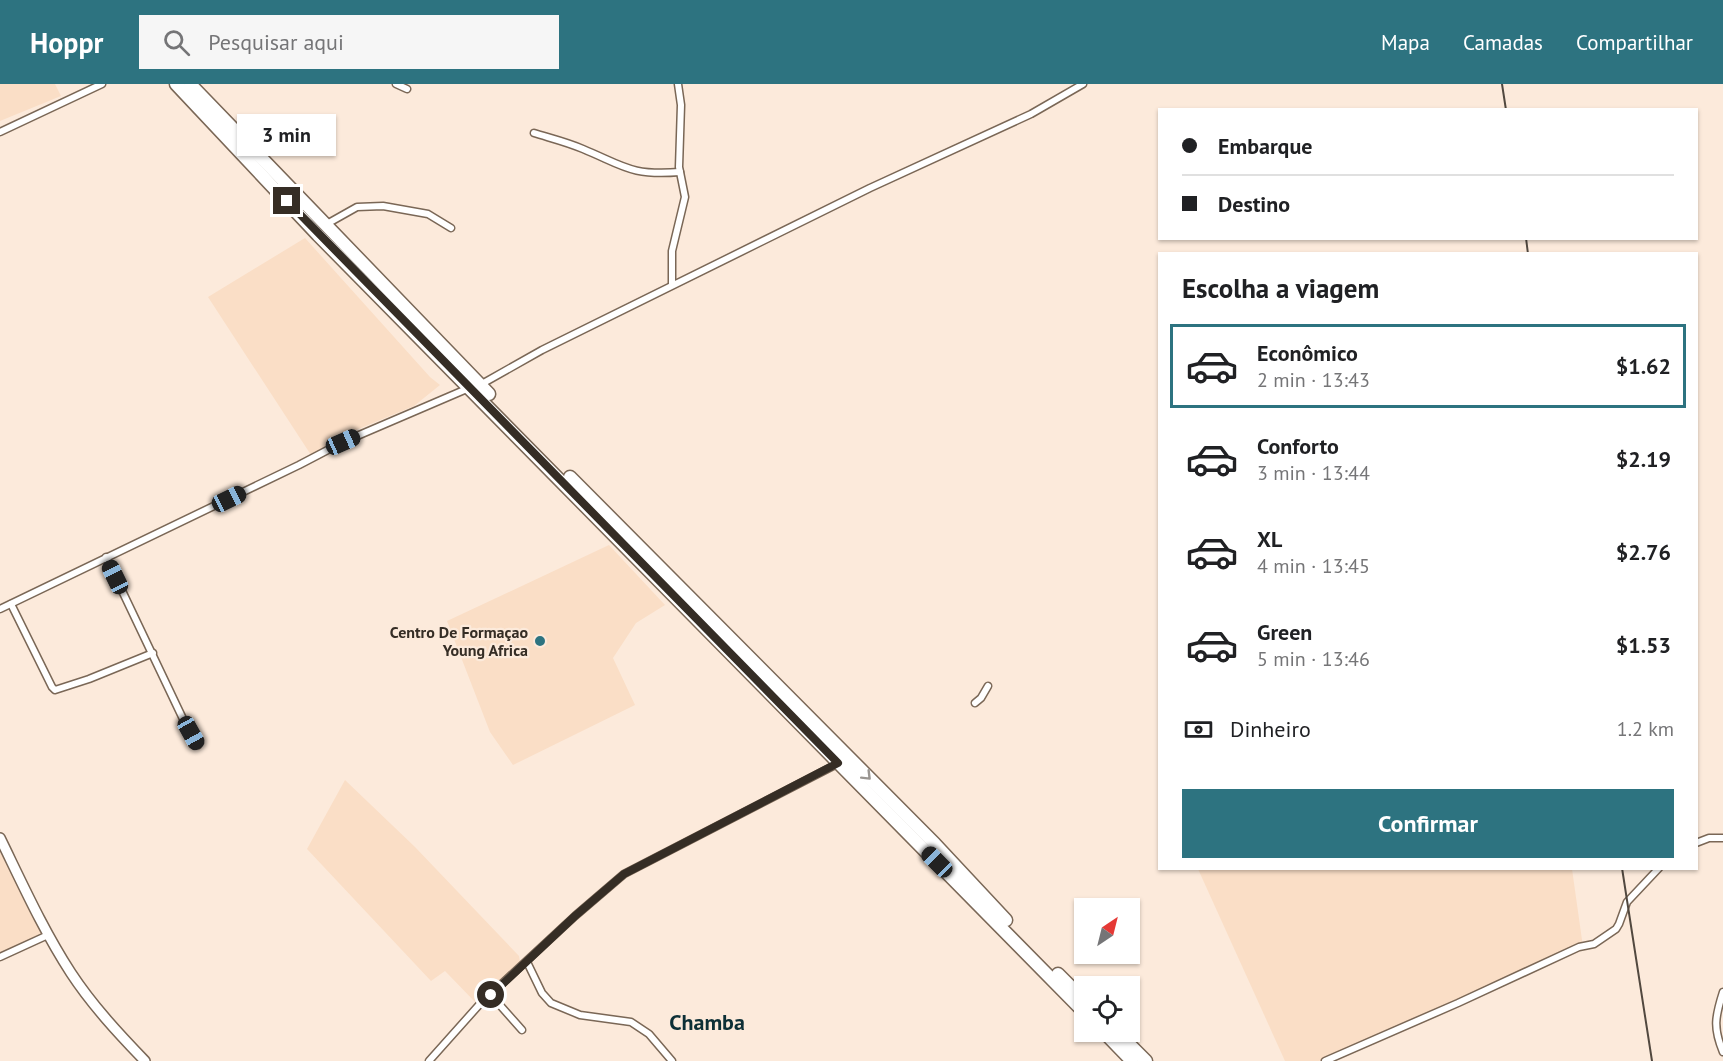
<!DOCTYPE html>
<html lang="pt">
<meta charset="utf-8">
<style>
body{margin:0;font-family:"PT Sans",sans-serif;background:#f6f6f6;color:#202124;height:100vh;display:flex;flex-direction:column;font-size:22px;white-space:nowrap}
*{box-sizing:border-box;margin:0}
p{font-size:20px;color:#757577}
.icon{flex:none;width:33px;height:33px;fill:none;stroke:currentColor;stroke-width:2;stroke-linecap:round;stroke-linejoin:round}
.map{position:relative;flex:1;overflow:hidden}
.details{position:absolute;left:1158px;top:168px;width:540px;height:618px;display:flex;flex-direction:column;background:#fff;border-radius:0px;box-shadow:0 2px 4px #0004}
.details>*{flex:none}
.top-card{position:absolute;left:1158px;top:24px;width:540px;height:132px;border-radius:0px;box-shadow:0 2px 4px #0004;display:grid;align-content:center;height:132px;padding:0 24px;background:#fff}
.needle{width:39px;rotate:35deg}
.controls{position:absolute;left:1074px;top:814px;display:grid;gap:12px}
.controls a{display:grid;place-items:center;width:66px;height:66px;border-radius:0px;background:#fff;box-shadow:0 2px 4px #0004;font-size:30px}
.end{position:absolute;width:27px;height:27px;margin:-14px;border:8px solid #352d25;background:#fff;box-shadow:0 0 0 3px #fff}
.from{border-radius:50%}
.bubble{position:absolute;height:42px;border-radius:0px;background:#fff;box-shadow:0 2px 4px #0004;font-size:20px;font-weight:600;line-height:42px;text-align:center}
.car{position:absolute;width:18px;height:36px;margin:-18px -9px;border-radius:8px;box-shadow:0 0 4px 2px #0007;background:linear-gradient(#222 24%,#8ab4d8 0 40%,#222 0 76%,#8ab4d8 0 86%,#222 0)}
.top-card b{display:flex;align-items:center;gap:21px;height:57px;font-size:22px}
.top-card b+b{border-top:2px solid #e0e0e0}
.top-card i{width:15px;height:15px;background:#202124}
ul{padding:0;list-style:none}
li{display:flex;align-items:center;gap:18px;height:84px;margin:0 12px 9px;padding:0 12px;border:3px solid transparent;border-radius:0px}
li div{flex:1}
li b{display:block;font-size:22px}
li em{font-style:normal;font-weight:600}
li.selected{border-color:#2d7380}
li>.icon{width:54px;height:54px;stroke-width:1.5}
h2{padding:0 24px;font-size:27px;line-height:72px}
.pay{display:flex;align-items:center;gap:15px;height:66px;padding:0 24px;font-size:22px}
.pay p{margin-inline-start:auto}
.action{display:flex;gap:12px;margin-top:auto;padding:12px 24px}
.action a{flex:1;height:69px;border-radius:0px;background:#2d7380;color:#fff;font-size:24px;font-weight:600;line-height:69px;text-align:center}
header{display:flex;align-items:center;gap:36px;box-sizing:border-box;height:84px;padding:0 30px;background:#2d7380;color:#fff}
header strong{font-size:28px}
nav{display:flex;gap:33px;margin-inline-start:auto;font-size:21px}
.search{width:420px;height:54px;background:#f6f6f6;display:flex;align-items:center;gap:15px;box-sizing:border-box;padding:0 21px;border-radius:0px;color:#757577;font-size:22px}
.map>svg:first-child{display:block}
.built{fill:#fadec6}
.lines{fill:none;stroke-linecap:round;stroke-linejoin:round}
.street-casing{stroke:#7a6756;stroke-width:9}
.secondary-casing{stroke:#7a6756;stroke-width:12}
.highway-casing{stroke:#7a6756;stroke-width:15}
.street{stroke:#fff;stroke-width:6}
.secondary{stroke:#fff;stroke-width:9}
.highway{stroke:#fff;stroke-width:12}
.rail{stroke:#51483f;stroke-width:2}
.oneway{stroke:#9a9692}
.route{stroke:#352d25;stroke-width:8}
.poi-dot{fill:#2d7380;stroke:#fceadb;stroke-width:2}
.labels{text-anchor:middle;stroke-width:4.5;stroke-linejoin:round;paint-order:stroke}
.poi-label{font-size:16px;font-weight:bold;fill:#352d25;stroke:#fceadb;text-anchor:end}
.district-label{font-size:22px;font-weight:bold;fill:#0d2f36;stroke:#fceadb}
</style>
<header>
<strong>Hoppr</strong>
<div class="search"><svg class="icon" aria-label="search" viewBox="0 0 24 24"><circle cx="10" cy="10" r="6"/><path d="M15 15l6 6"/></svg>Pesquisar aqui</div>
<nav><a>Mapa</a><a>Camadas</a><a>Compartilhar</a></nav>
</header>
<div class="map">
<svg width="1723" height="977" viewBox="0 0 1723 977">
<rect width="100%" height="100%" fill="#fceadb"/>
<g class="built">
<polygon points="0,0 55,0 61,12 0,37"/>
<polygon points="305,154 430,293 440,301 414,322 344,351 311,371 208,213"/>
<polygon points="609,461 665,521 636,539 613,574 635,621 513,681 490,648 447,537"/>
<polygon points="345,696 415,763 519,872 520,878 477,920 445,887 431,897 307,765"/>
<polygon points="0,760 48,851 0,873"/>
<polygon points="1198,785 1572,785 1583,863 1319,977 1285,977"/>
</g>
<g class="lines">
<defs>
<g id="street">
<polyline points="396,0 407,5"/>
<polyline points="0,48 102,0"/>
<path d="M534 49C550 54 567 58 583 65 624 82 631 92 680 88"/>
<polyline points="325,141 357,123 383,122 428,130 451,144"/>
<polyline points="672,201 672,167 685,113 679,83 681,21 678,0"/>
<polyline points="480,301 542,266 870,104 1031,30 1083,0"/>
<polyline points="106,473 184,637 198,661"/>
<polyline points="11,520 52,603 55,606 89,595 153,569"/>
<polyline points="0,525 299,381 343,358 469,304"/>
<polyline points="975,619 981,614 988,602"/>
<polyline points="1696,759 1709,754 1723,754"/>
<polyline points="0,873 48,851"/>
<polyline points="527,878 542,909 551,919 580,931 631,938 649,950 672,977"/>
<path d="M1723 908C1715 933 1713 944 1723 968"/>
<polyline points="491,911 522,946"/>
<polyline points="429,977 479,921 575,832 624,790 839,679"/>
<polyline points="1325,977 1458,919 1579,863 1594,860 1616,845 1619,840 1627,818 1659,784"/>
</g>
<path id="secondary" d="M0 754C22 799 43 846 71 889 92 921 118 949 145 977"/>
<g id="highway">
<polyline points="176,0 318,151 1084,928"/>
<polyline points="190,0 489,310"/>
<polyline points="570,393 935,760 1006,836"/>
<polyline points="1058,890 1084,916"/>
<polyline points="1104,948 1132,977"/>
<polyline points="1117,948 1146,977"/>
</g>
</defs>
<use href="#street" class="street-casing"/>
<use href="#secondary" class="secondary-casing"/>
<use href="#highway" class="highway-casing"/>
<use href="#street" class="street"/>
<use href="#secondary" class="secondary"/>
<use href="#highway" class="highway"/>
<g class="rail">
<polyline points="1502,0 1506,26"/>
<polyline points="1526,154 1528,170"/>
<polyline points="1622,784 1652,977"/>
</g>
</g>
<defs><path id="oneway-chevron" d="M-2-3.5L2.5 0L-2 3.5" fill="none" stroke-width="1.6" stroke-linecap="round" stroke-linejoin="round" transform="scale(1.5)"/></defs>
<use class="oneway" href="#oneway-chevron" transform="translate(867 692) rotate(45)"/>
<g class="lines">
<polyline class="route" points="287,117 838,679 624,790 575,832 491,911"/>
</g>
<circle class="poi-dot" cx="540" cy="557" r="6"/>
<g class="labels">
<g class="poi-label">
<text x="528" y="554">Centro De Formaçao<tspan x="528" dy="18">Young Africa</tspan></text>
</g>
<g class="district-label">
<text x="707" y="946">Chamba</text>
</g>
</g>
</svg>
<div class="controls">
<a><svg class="needle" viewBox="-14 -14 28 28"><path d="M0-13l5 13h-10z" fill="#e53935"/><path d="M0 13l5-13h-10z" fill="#757577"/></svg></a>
<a><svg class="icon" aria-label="locate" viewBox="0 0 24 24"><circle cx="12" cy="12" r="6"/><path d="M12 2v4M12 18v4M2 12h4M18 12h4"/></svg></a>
</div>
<i class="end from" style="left:491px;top:911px"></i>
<i class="end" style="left:287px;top:117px"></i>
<div class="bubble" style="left:237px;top:30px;width:99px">3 min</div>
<i class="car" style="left:343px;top:358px;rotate:66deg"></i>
<i class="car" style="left:229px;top:415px;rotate:64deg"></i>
<i class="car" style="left:115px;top:493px;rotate:334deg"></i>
<i class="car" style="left:191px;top:649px;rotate:151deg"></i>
<i class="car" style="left:937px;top:778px;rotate:315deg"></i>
<div class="top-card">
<b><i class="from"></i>Embarque</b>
<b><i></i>Destino</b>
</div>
<section class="details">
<h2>Escolha a viagem</h2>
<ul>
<li class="selected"><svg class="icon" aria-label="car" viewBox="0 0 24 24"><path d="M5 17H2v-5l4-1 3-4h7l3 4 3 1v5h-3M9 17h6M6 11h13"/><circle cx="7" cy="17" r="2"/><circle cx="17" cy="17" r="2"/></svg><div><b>Econômico</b><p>2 min · 13:43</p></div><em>$1.62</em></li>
<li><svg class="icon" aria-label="car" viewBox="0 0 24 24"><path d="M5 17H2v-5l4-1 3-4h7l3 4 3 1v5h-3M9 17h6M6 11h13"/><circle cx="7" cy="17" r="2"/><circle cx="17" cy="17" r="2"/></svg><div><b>Conforto</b><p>3 min · 13:44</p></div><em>$2.19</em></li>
<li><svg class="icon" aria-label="car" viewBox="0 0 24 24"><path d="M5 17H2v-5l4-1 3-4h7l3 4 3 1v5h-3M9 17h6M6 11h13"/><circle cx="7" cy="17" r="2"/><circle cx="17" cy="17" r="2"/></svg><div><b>XL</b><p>4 min · 13:45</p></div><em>$2.76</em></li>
<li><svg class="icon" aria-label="car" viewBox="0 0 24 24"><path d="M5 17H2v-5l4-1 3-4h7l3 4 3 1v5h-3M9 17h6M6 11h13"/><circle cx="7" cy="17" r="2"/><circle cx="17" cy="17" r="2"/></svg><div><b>Green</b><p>5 min · 13:46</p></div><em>$1.53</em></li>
</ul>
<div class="pay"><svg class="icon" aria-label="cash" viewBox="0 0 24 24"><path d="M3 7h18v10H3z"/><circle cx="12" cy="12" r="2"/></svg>Dinheiro<p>1.2 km</p></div>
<div class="action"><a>Confirmar</a></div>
</section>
</div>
